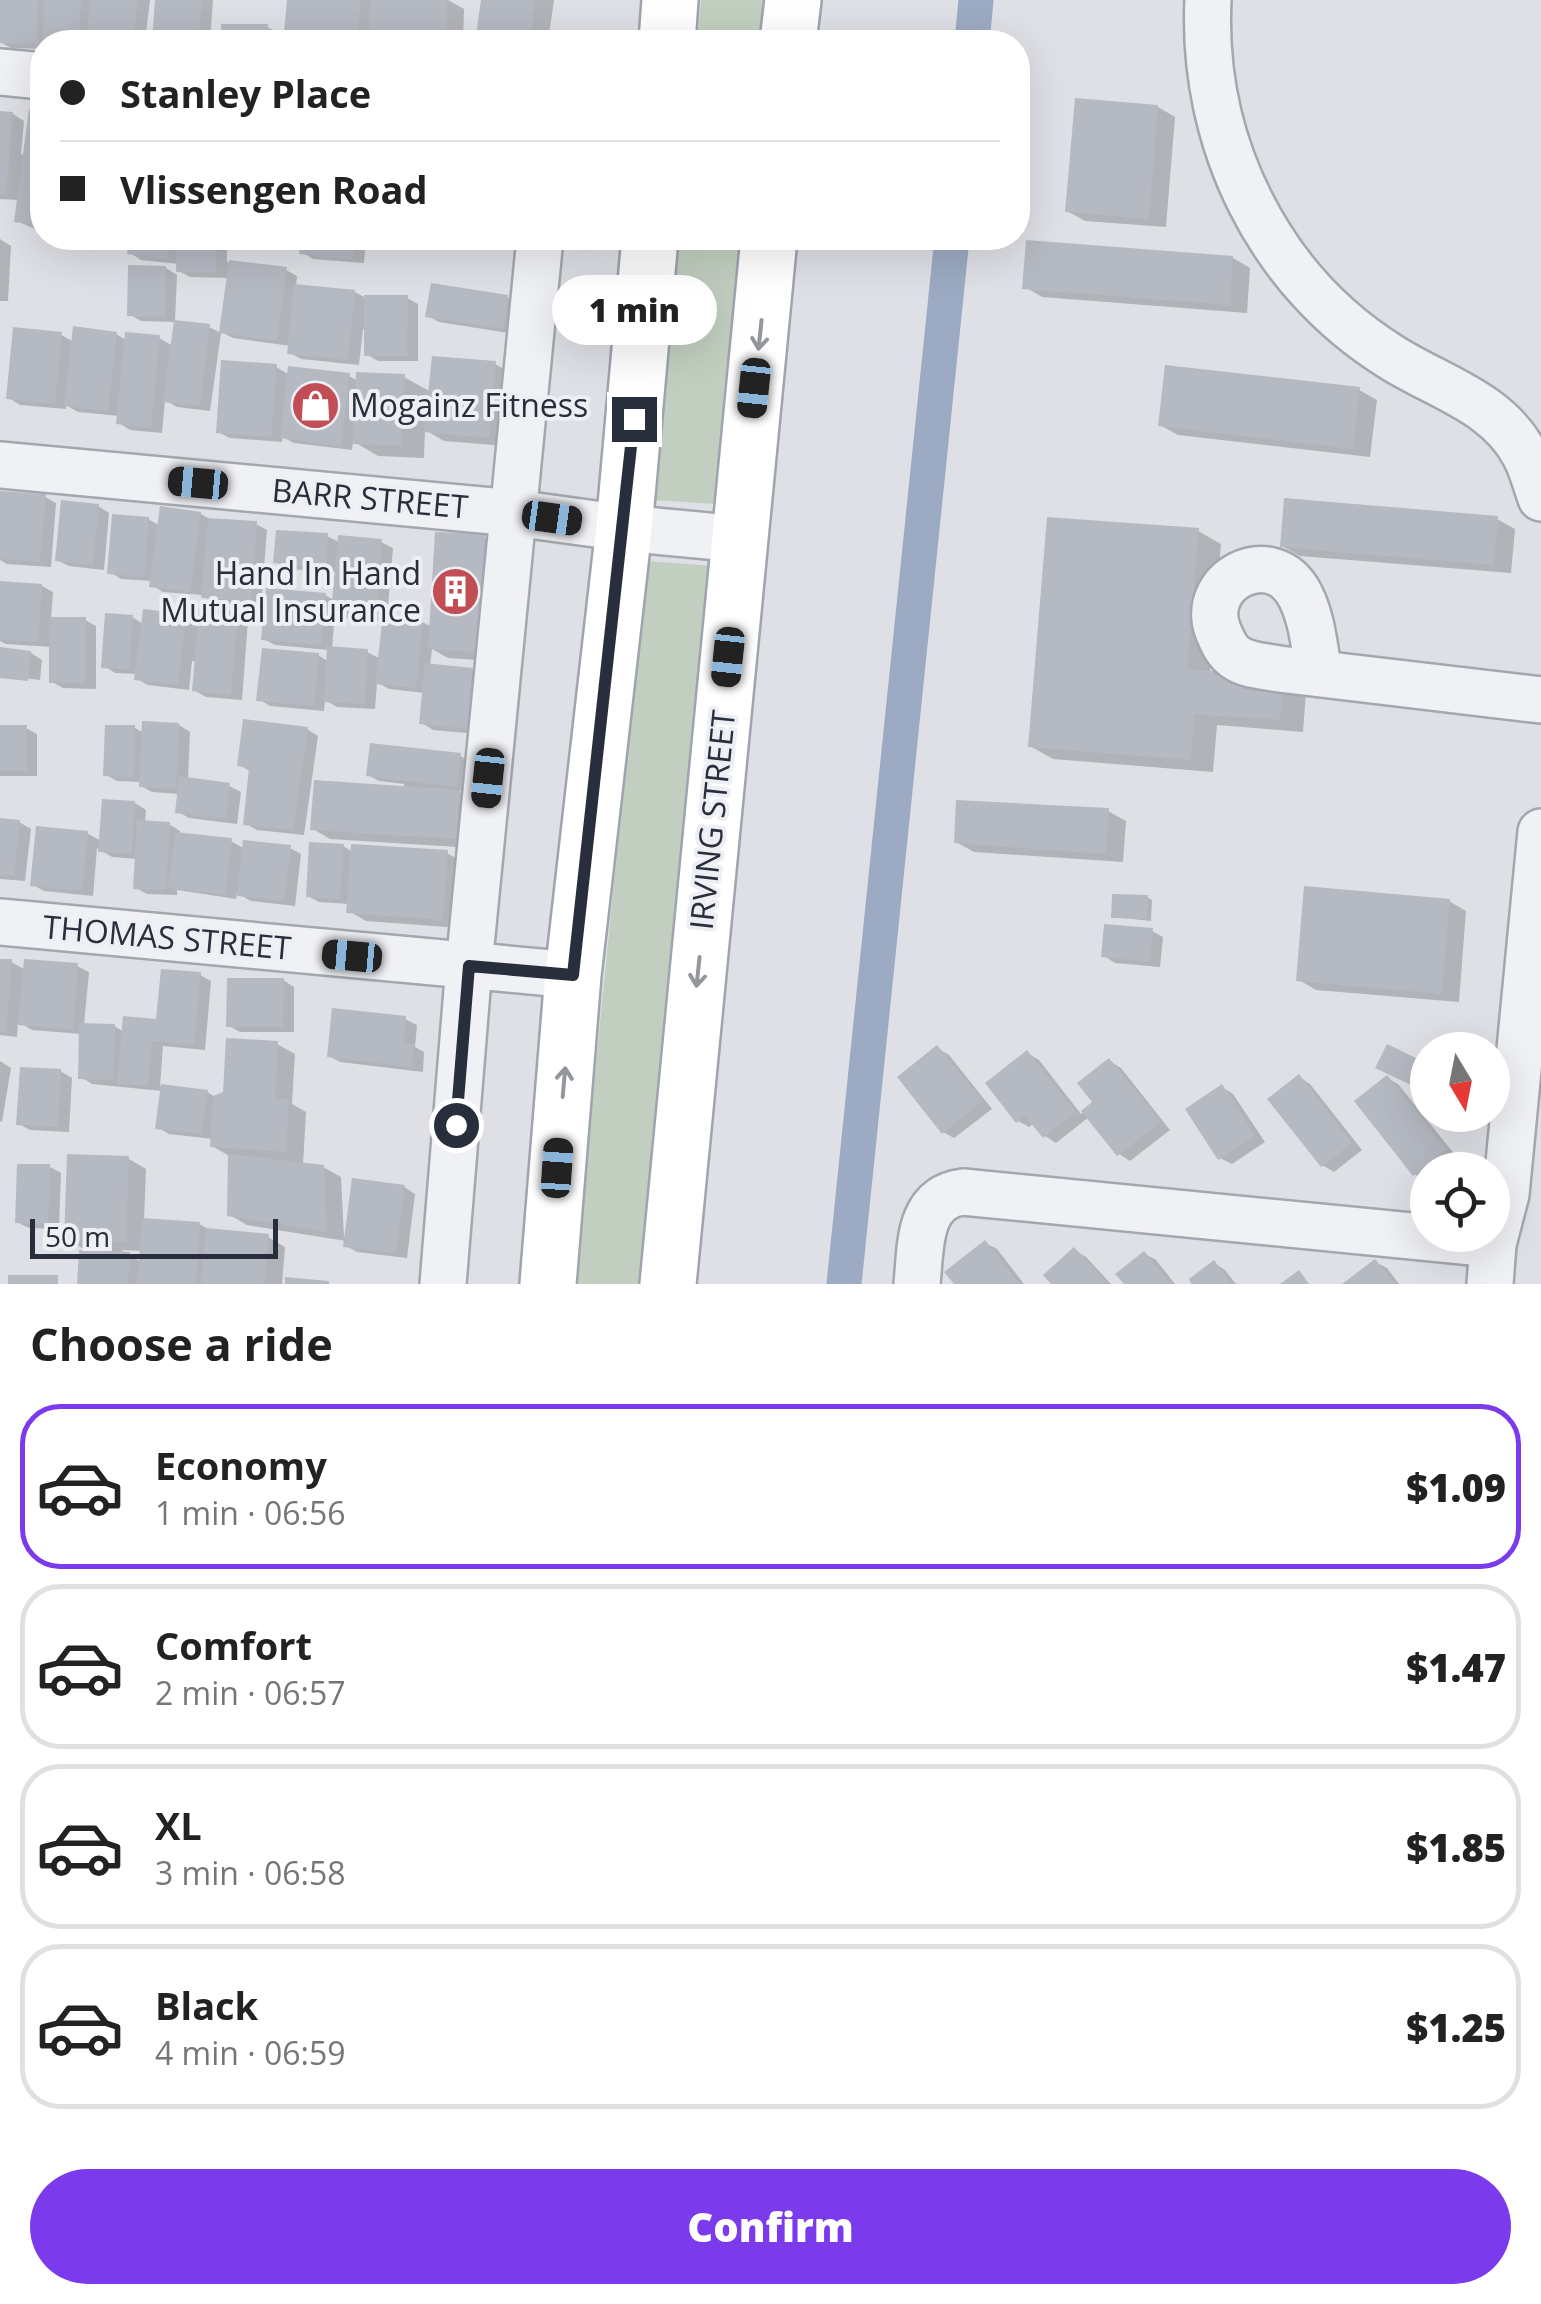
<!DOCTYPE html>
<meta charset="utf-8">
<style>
body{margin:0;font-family:"Open Sans",sans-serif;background:#f6f6f6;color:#222;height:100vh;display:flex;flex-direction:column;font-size:38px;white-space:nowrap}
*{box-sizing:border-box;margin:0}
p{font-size:32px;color:#767676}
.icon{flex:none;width:55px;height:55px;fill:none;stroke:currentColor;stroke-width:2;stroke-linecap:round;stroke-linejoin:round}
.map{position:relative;height:1284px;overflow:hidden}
.drawer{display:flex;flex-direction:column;background:#fff;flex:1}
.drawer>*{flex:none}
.hud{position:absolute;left:30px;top:30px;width:1000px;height:220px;border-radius:40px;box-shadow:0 10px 40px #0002;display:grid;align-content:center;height:220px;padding:0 30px;background:#fff}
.needle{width:65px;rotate:170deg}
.fabs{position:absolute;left:1410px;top:1032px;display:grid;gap:20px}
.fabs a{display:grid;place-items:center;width:100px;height:100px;border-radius:50%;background:#fff;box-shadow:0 10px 40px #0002;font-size:50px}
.scale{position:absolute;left:30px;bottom:25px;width:248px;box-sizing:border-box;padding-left:10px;border:5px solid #282e3b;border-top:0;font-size:28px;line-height:35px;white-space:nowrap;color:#282e3b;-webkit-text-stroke:8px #edeff4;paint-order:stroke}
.end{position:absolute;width:45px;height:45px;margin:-22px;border:12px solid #282e3b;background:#fff;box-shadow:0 0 0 5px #fff}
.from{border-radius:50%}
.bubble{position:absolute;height:70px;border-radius:35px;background:#fff;box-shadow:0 10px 40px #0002;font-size:32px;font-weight:800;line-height:70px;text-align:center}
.car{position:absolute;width:30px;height:60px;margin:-30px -15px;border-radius:12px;box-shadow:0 0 8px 2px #0007;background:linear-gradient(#222 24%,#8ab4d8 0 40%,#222 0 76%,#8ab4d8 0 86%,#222 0)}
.hud b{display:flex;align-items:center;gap:35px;height:95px;font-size:38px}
.hud b+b{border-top:2px solid #e0e0e0}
.hud i{width:25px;height:25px;background:#222}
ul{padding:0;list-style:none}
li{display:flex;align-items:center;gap:30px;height:165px;margin:0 20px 15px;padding:0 10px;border:5px solid #e0e0e0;border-radius:40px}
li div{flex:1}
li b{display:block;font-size:38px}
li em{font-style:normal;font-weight:800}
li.current{border-color:#7c3aed}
li>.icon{width:90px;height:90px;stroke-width:1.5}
h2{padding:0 30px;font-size:45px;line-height:120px}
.cta{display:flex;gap:20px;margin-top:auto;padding:20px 30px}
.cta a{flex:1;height:115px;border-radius:60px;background:#7c3aed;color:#fff;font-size:40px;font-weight:800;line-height:115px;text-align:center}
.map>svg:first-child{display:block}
.green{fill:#c2cfc0}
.shadow{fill:#0003;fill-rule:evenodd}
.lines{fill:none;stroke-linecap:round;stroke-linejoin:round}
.canal{stroke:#9cabc3;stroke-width:35}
.building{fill:#b5b9c2}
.minor-casing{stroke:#a4a7af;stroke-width:50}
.major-casing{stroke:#9ea4b0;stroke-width:60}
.minor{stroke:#f0f1f5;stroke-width:45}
.major{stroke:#fff;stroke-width:55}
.oneway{stroke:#94969d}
.route{stroke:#282e3b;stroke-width:12}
.labels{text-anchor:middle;stroke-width:8;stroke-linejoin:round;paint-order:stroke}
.poi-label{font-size:32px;fill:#282e3b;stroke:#edeff4;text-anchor:start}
.street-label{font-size:32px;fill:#282e3b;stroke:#edeff4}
</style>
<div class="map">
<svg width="1541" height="1284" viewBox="0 0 1541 1284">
<rect width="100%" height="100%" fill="#dee0e6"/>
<g class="green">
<polygon points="701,0 769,0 765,42 697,42"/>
<polygon points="678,238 744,238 716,504 653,500"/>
<polygon points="646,561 715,566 645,1284 574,1284"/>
</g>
<g class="shadow">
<polygon points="0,0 150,0 145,42 42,42 42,49 11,48 0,42"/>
<polygon points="158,0 213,0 210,42 154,42"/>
<polygon points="290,0 448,0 464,9 463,42 286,42"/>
<polygon points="483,0 554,0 548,42 478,42"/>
<polygon points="223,26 267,27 279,33 279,42 223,42"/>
<polygon points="1158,107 1175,117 1166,227 1085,221 1067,211"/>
<polygon points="31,112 42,113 42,232 17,221 19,200 0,199 0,113 13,114 24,121 21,154 25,155"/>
<polygon points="97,238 223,238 227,240 227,262 286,270 297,276 296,287 355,292 364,297 407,298 418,304 418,361 378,361 366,354 366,329 363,329 359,365 301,359 290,353 291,346 233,338 222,332 229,278 190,277 179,271 179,264 141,260 130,253 131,241"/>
<polygon points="303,238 366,238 364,263 313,259 302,252"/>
<polygon points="0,239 11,246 8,301 0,301"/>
<polygon points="1233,258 1250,268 1247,313 1042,297 1025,287"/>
<polygon points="166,268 177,275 175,322 141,321 129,314"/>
<polygon points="507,297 518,304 514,334 439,322 428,316"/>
<polygon points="209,327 221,333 210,411 177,407 165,400 162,433 130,430 119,423 120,416 78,412 66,405 66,409 20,405 9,398 61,335 74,342 116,334 126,340 159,338 173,346"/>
<polygon points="495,364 513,374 506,446 444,441 425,430 424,458 378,456 353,441 352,450 294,443 282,437 282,442 230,438 218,432 276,367 290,375 349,376 358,381 404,377 431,392"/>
<polygon points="1359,390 1377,400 1370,457 1178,435 1160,425"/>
<polygon points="45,497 56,503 51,567 7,564 0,560 0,503"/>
<polygon points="98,506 109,513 104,570 69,566 57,560"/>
<polygon points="201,514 211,520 256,524 267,530 261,606 215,603 202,595 163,592 152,585 152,581 121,579 110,572 148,519 160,526"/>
<polygon points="1497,519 1515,529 1511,573 1300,556 1282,546"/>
<polygon points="1198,531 1221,544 1210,673 1306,692 1303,732 1217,725 1213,772 1053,759 1030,746"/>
<path d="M327 536 339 542H381L393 548 387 618 422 622 432 627 484 537 502 547 494 661 448 658 432 649 430 666 472 671 483 677 478 734 433 730 422 723 425 693 389 689 377 682 375 709 337 707 325 700 324 711 270 706 259 699 318 655 329 662V650L275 645 264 639 325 595 334 600 337 572 287 569 276 562ZM335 612 344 618 385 621 381 659 367 652 332 649Z"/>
<polygon points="0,583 42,586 53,592 51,619 85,620 96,626 96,689 63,688 52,682 52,647 6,644 0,641"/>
<polygon points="237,613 248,620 242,700 206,697 194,690 197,662 192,661 189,690 148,685 137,679 137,674 115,673 104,666 132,617 143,624 186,616 200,625"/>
<polygon points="0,650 31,653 42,660 40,680 0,675"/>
<polygon points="179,725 190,732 188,780 229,786 241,792 237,824 189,818 177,811 180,794 152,792 141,786 141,782 117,781 106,775 135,728 144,733"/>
<polygon points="0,728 26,728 37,734 37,776 0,776"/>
<polygon points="307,729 318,736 304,835 257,830 245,823 251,772 240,765"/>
<polygon points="460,756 472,762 468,792 456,790 476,802 473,848 330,839 313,829 404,789 404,784 379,781 368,775"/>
<polygon points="135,803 146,810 145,823 169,824 180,831 180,835 231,841 245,849 290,848 301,854 295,906 251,901 237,893 236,899 177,890 177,895 147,894 136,888 137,859 112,857 97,848 93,896 44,891 33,885 87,833 101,841"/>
<polygon points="1108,811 1126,821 1123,862 974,852 956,842"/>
<polygon points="0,820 19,822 31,829 25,881 0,879"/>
<polygon points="343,846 353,852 447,853 464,863 460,928 366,921 349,911 349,904 319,902 308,896"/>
<polygon points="1147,897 1152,900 1151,921 1114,917"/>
<polygon points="1449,901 1466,911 1459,1002 1316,990 1299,980"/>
<polygon points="1152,931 1163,937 1160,967 1115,963 1104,956"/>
<polygon points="0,961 11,962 26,970 77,966 89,972 84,1025 114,1026 124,1032 158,1022 200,975 211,981 205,1050 163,1046 160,1086 207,1092 215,1097 225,1094 277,1044 295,1054 292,1104 306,1112 303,1165 323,1167 341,1177 344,1237 404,1187 415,1194 407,1258 357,1252 345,1245 346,1241 247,1225 230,1215 231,1157 212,1146 213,1139 169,1134 157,1127 162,1091 92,1084 81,1077 82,1034 32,1030 18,1022 17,1037 0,1035"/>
<polygon points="283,980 294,987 294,1032 240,1032 229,1026"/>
<polygon points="405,1019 417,1025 415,1047 424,1052 423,1072 340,1062 329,1056"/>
<polygon points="1388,1047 1426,1066 1416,1085 1379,1067"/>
<polygon points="937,1048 949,1055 992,1109 954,1138 943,1132"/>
<polygon points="1027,1053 1039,1060 1081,1114 1095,1103 1109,1061 1121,1068 1170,1130 1130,1161 1119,1154 1089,1117 1056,1143 1045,1136 1034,1123 1029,1127 1018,1121"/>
<polygon points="0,1061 11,1068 2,1122 0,1121"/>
<polygon points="60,1071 72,1078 69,1132 30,1130 19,1124"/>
<polygon points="1299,1077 1310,1084 1362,1150 1334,1172 1322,1165"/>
<polygon points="1387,1078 1398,1084 1456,1156 1438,1170 1428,1170 1426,1180 1414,1174"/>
<polygon points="1222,1087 1233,1094 1265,1142 1232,1164 1220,1158"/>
<path d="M129 1159 146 1169 144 1221 199 1224 212 1231 268 1237 285 1247 282 1284H80L91 1253 66 1239ZM121 1250 142 1251 141 1262Z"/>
<polygon points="50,1167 61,1173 59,1229 29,1228 17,1222"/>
<polygon points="985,1243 997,1249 1024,1284 957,1284"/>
<polygon points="1074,1250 1086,1257 1111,1284 1054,1284"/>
<polygon points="1145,1254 1156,1260 1175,1284 1127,1284"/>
<polygon points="1375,1262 1387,1268 1399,1284 1346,1284"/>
<polygon points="1214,1263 1225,1270 1236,1284 1194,1284"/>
</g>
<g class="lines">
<g class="canal">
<polyline points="972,42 976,0"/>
<polyline points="844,1284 952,238"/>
</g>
</g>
<g class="building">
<polygon points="0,0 38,0 38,44 0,43"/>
<polygon points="44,0 81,0 79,42 43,42"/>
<polygon points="90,0 138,0 133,42 86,42"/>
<polygon points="155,0 202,0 199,42 152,42"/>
<polygon points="287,0 361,0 356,42 283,42"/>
<polygon points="370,0 447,0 446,42 369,42"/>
<polygon points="481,0 535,0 530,42 475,42"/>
<rect x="221" y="24" width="47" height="18"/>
<polygon points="1075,98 1158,105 1149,219 1065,212"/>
<polygon points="29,109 42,111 42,226 14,222"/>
<polygon points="0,111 13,112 6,195 0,195"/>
<polygon points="129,238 170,238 167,259 127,254"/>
<polygon points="177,238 216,238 216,273 176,272"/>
<polygon points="300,238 355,238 353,259 299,254"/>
<polygon points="1026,240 1233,256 1230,305 1022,289"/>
<polygon points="229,260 287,267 277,341 219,333"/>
<polygon points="128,265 166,266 165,317 127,316"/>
<polygon points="431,283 508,295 503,329 425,317"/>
<polygon points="294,284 355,290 348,360 287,354"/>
<polygon points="364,295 408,295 407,356 364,356"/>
<polygon points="174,320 210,324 200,406 163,402"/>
<polygon points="73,326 117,332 108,411 64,406"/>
<polygon points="13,327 62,332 55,404 6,399"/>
<polygon points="125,332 160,335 151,428 116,424"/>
<polygon points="432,356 496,361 489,438 424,432"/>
<polygon points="221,360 277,364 271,437 216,433"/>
<polygon points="1165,365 1360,387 1353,449 1158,426"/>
<polygon points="288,366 350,373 341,446 280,438"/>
<polygon points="356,372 405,374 401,446 353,444"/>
<polygon points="0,491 46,494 40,562 0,559"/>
<polygon points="1284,498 1498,516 1494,565 1280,547"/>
<polygon points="61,500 99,504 93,565 55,561"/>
<polygon points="160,506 201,512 190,592 149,587"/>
<polygon points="112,514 149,517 144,577 107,574"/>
<polygon points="1047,517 1199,528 1187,669 1284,677 1280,720 1194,714 1191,760 1028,747"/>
<polygon points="208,518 257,521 251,601 201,598"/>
<polygon points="276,530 328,533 326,568 273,563"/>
<polygon points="435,532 485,534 477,652 428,649"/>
<polygon points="338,535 382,539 376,616 331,612"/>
<polygon points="0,581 42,584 38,642 0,640"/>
<polygon points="266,588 326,593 321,645 261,640"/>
<polygon points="199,608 238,611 231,695 192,691"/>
<polygon points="143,609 186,614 178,685 134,680"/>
<polygon points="105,613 133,615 129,670 101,668"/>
<polygon points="383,615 423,619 416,688 375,684"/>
<rect x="49" y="617" width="37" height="66"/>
<polygon points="327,646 368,649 365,704 324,702"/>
<polygon points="0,647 31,651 28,681 0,678"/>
<polygon points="262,648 319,653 314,706 256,701"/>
<polygon points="425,663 473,668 467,729 419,724"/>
<polygon points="243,719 308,727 293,830 243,825 249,768 237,766"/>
<polygon points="142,721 179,723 176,789 139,787"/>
<rect x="0" y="725" width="27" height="46"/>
<polygon points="105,725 135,725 134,777 103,776"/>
<polygon points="370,743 461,753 457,787 366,776"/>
<polygon points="179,776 230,783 226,819 175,813"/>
<polygon points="314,780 460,790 456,839 310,830"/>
<polygon points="102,799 135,801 132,854 98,852"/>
<polygon points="956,800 1109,808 1106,854 954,843"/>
<polygon points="0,818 20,820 14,876 0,875"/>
<polygon points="137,820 170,822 166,890 133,889"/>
<polygon points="36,826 88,831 82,891 30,886"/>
<polygon points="175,832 232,838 225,895 168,888"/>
<polygon points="243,840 291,845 284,901 237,896"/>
<polygon points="309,842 344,844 340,899 306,897"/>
<polygon points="351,844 448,850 443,920 346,913"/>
<polygon points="1304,886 1450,899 1442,994 1296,981"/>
<polygon points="1112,894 1148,895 1147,919 1111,918"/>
<polygon points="1104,924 1153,928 1150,962 1101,957"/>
<polygon points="0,959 12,959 6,1032 0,1031"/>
<polygon points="24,959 78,963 73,1030 18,1025"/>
<polygon points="161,969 201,972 194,1045 152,1041 148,1086 117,1084 123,1016 156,1019"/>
<polygon points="227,978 284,978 283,1027 226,1027"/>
<polygon points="332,1008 406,1016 404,1043 414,1044 412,1067 327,1057"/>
<polygon points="79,1023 115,1024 113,1080 78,1079"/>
<polygon points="226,1038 278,1041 275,1099 289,1099 286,1152 210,1147 213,1096 223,1092"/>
<polygon points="1387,1044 1422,1061 1411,1085 1375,1068"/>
<polygon points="937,1045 983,1101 942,1134 897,1077"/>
<polygon points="1027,1050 1076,1112 1043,1138 1025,1116 1016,1123 985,1083"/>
<polygon points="1109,1058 1161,1122 1117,1156 1081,1111 1092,1102 1077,1083"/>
<polygon points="20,1067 61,1069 58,1127 16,1125"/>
<polygon points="1299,1074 1352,1143 1321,1167 1267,1099"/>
<polygon points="1387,1075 1446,1149 1413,1176 1354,1101"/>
<polygon points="161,1084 208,1090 201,1134 155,1129"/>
<polygon points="1222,1084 1255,1135 1218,1160 1185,1109"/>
<polygon points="67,1154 129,1156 126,1242 64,1240"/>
<polygon points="228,1154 324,1165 327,1232 227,1216"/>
<polygon points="17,1164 50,1164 48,1224 15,1223"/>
<polygon points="352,1178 405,1185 396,1253 343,1247"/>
<polygon points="142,1218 200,1222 196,1284 137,1284"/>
<polygon points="206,1228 269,1234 264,1284 201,1284"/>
<polygon points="985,1240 1020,1284 954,1284 944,1272"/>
<polygon points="1074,1247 1108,1284 1051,1284 1043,1275"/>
<polygon points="79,1250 130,1252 128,1284 77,1284"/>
<polygon points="1144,1251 1171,1284 1124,1284 1115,1274"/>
<polygon points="1375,1259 1395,1284 1342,1284"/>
<polygon points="1214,1260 1231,1284 1191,1284 1189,1279"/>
<polygon points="1299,1270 1309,1284 1280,1284"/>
<rect x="8" y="1275" width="50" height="9"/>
<polygon points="285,1277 329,1281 329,1284 285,1284"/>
</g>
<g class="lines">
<defs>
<g id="minor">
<path d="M1208 0C1201 143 1269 281 1391 357 1438 387 1498 402 1525 455 1532 468 1536 484 1541 498"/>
<polyline points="0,72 42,76"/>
<polyline points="0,465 515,513 624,528 740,539"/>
<path d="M1319 673C1314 646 1312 614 1297 590 1268 545 1199 581 1218 631 1222 640 1226 651 1235 657 1247 666 1265 666 1279 669L1541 700"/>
<polyline points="0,922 573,975"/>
<polyline points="443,1284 469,966 540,238"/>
<path d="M917 1284C921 1247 917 1198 963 1192L1493 1244"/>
<polyline points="1490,1284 1493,1244 1506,1194 1541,832"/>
</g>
<g id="major">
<polyline points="667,42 670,0"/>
<polyline points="788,42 793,0"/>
<polyline points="548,1284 573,975 624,528 650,238"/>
<polyline points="668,1284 769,238"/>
</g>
</defs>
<use href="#minor" class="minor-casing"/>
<use href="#major" class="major-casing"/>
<use href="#minor" class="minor"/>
<use href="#major" class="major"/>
</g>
<defs><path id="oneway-shaft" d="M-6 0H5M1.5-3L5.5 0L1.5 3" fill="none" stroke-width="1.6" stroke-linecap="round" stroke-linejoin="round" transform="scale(2.5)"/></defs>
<g class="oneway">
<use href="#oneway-shaft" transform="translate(760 335) rotate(96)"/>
<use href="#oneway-shaft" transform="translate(698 972) rotate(96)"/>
<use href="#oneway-shaft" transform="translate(564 1082) rotate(-85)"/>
</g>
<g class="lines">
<polyline class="route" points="456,1125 469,966 573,975 634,419"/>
</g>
<defs>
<symbol id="shop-disc" viewBox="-11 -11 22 22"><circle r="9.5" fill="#c14d55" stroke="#edeff4"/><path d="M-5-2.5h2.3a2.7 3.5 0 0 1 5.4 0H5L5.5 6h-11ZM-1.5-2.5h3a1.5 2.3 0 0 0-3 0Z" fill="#fff"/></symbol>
<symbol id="building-disc" viewBox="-11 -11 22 22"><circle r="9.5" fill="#c14d55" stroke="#edeff4"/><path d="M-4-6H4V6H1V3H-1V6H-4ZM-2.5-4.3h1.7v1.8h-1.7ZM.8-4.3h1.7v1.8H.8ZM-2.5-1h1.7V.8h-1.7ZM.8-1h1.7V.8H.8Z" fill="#fff"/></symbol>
</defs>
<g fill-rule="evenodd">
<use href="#shop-disc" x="288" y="378" width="55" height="55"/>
<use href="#building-disc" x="428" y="564" width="55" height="55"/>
</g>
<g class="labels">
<g class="poi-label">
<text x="350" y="417">Mogainz Fitness</text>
<text x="421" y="585" text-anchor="end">Hand In Hand<tspan x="421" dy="37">Mutual Insurance</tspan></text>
</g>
<g class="street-label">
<text transform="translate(370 499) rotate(5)" y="11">BARR STREET</text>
<text transform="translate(713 820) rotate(-84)" y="11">IRVING STREET</text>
<text transform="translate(167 938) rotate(5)" y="11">THOMAS STREET</text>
</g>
</g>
</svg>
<div class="fabs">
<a><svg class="needle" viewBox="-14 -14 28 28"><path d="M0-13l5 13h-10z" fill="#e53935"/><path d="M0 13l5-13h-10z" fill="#767676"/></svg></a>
<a><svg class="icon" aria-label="locate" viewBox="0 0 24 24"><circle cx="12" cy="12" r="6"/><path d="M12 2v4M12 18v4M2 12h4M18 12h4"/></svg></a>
</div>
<div class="scale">50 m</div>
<i class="end from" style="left:456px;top:1125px"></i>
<i class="end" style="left:634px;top:419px"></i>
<div class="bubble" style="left:552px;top:275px;width:165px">1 min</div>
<i class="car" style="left:754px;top:388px;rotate:186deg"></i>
<i class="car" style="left:198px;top:483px;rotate:275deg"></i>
<i class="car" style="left:552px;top:518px;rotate:98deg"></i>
<i class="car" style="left:728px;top:657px;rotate:186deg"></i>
<i class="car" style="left:488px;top:778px;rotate:186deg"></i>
<i class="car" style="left:352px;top:956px;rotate:275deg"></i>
<i class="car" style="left:557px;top:1168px;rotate:4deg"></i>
<div class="hud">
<b><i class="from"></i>Stanley Place</b>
<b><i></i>Vlissengen Road</b>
</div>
</div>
<section class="drawer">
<h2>Choose a ride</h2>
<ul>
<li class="current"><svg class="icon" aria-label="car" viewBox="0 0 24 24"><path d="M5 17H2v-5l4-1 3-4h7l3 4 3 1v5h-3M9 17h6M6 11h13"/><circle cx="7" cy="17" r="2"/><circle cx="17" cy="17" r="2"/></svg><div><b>Economy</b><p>1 min · 06:56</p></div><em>$1.09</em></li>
<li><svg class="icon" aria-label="car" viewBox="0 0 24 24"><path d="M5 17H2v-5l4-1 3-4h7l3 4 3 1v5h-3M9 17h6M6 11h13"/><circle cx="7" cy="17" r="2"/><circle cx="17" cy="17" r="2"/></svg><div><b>Comfort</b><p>2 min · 06:57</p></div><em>$1.47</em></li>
<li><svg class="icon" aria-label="car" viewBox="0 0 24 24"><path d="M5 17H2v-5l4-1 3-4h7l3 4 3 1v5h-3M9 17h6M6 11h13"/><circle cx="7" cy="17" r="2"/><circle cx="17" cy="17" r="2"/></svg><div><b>XL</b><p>3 min · 06:58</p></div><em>$1.85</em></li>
<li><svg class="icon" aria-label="car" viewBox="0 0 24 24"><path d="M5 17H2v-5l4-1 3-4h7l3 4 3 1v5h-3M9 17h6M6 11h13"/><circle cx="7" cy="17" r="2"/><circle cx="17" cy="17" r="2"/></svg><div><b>Black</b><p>4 min · 06:59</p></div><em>$1.25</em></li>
</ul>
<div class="cta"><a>Confirm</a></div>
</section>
